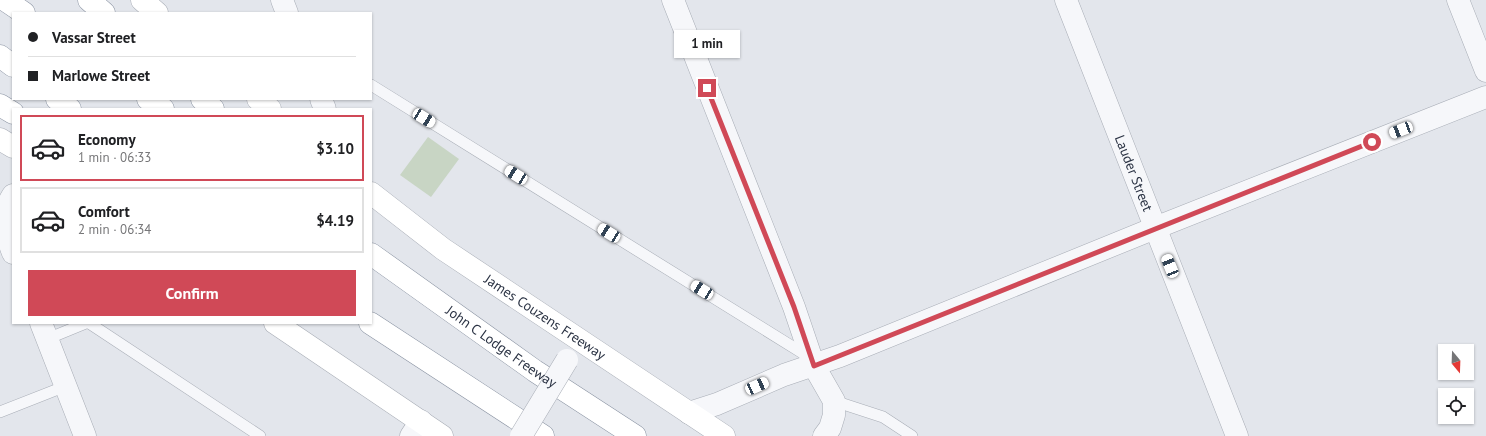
<!DOCTYPE html>
<meta charset="utf-8">
<style>
body{margin:0;font-family:"PT Sans",sans-serif;background:#f2f2f2;color:#202124;height:100vh;display:flex;flex-direction:column;font-size:15px;white-space:nowrap}
*{box-sizing:border-box;margin:0}
p{font-size:13px;color:#757577}
.icon{flex:none;width:22px;height:22px;fill:none;stroke:currentColor;stroke-width:2;stroke-linecap:round;stroke-linejoin:round}
.map{position:relative;flex:1;overflow:hidden}
.panel{position:absolute;left:12px;top:108px;width:360px;height:216px;display:flex;flex-direction:column;background:#fff;border-radius:0px;box-shadow:0 1px 3px #0004}
.panel>*{flex:none}
.hud{position:absolute;left:12px;top:12px;width:360px;height:88px;border-radius:0px;box-shadow:0 1px 3px #0004;display:grid;align-content:center;height:88px;padding:0 16px;background:#fff}
.needle{width:26px;rotate:161deg}
.controls{position:absolute;left:1438px;top:344px;display:grid;gap:8px}
.controls a{display:grid;place-items:center;width:36px;height:36px;border-radius:0px;background:#fff;box-shadow:0 1px 3px #0004;font-size:20px}
.end{position:absolute;width:18px;height:18px;margin:-9px;border:5px solid #d04957;background:#fff;box-shadow:0 0 0 2px #fff}
.from{border-radius:50%}
.bubble{position:absolute;height:28px;border-radius:0px;background:#fff;box-shadow:0 1px 3px #0004;font-size:13px;font-weight:600;line-height:28px;text-align:center}
.car{position:absolute;width:12px;height:24px;margin:-12px -6px;border-radius:5px;box-shadow:0 0 3px 1px #0007;background:linear-gradient(#fff 24%,#345 0 40%,#fff 0 76%,#345 0 86%,#fff 0)}
.hud b{display:flex;align-items:center;gap:14px;height:38px;font-size:15px}
.hud b+b{border-top:1px solid #e0e0e0}
.hud i{width:10px;height:10px;background:#202124}
ul{padding:7px 0 0;list-style:none}
li{display:flex;align-items:center;gap:12px;height:66px;margin:0 8px 6px;padding:0 8px;border:2px solid #e0e0e0;border-radius:0px}
li div{flex:1}
li b{display:block;font-size:15px}
li em{font-style:normal;font-weight:600}
li.selected{border-color:#d04957}
li>.icon{width:36px;height:36px;stroke-width:1.5}
.button{display:flex;gap:8px;margin-top:auto;padding:8px 16px}
.button a{flex:1;height:46px;border-radius:0px;background:#d04957;color:#fff;font-size:16px;font-weight:600;line-height:46px;text-align:center}
.map>svg:first-child{display:block}
.green{fill:#c8d5c4}
.lines{fill:none;stroke-linecap:round;stroke-linejoin:round}
.service-casing{stroke:#a8adb6;stroke-width:12}
.minor-casing{stroke:#a8adb6;stroke-width:23}
.tertiary-casing{stroke:#a8adb6;stroke-width:23}
.secondary-casing{stroke:#a8adb6;stroke-width:23}
.motorway-casing{stroke:#8a93a2;stroke-width:23}
.service{stroke:#f6f7fa;stroke-width:11}
.minor{stroke:#f6f7fa;stroke-width:22}
.tertiary{stroke:#f6f7fa;stroke-width:22}
.secondary{stroke:#fff;stroke-width:22}
.motorway{stroke:#fff;stroke-width:22}
.tertiary-bridge-casing{stroke:#a8adb6;stroke-width:23;stroke-linecap:butt}
.tertiary-bridge{stroke:#f6f7fa;stroke-width:22}
.route{stroke:#d04957;stroke-width:5}
.labels{text-anchor:middle;stroke-width:4;stroke-linejoin:round;paint-order:stroke}
.street-label{font-size:14px;fill:#2b3344;stroke:#f3f5f9}
</style>
<div class="map">
<svg width="1486" height="436" viewBox="0 0 1486 436">
<rect width="100%" height="100%" fill="#e3e6ec"/>
<polygon class="green" points="428,137 459,159 431,197 400,175"/>
<g class="lines">
<defs>
<g id="service">
<polyline points="371,85 809,357"/>
<polyline points="89,323 260,436"/>
<polyline points="47,339 86,323"/>
<polyline points="834,401 883,417 912,436"/>
<polyline points="0,412 66,386"/>
</g>
<g id="minor">
<polyline points="673,0 794,307 814,366 834,401 834,415 830,428 824,436"/>
<path id="s1" d="M1066 0 1237 436"/>
<polyline points="1458,0 1486,71"/>
<path d="M13 195C0 215 5 232 13 253"/>
<polyline points="41,323 85,436"/>
<polyline points="689,413 717,404 784,375 840,356 1155,228 1486,97"/>
</g>
<g id="tertiary">
<polyline points="282,0 287,13"/>
<polyline points="321,99 325,109"/>
<polyline points="411,436 421,421"/>
</g>
<g id="secondary">
<polyline points="142,0 157,13"/>
<polyline points="258,99 270,109"/>
<polyline points="0,139 13,147"/>
<path id="s2" d="M371 193 443 249 724 436"/>
<polyline points="275,323 442,436"/>
</g>
<g id="motorway">
<polyline points="5,0 24,13"/>
<polyline points="89,0 104,13"/>
<polyline points="0,56 13,66"/>
<polyline points="57,99 70,109"/>
<polyline points="148,99 163,109"/>
<polyline points="202,99 213,109"/>
<polyline points="0,105 13,113"/>
<path id="s3" d="M371 254 535 371 635 436"/>
<polyline points="370,323 543,436"/>
</g>
</defs>
<use href="#service" class="service-casing"/>
<use href="#minor" class="minor-casing"/>
<use href="#tertiary" class="tertiary-casing"/>
<use href="#secondary" class="secondary-casing"/>
<use href="#motorway" class="motorway-casing"/>
<use href="#service" class="service"/>
<use href="#minor" class="minor"/>
<use href="#tertiary" class="tertiary"/>
<use href="#secondary" class="secondary"/>
<use href="#motorway" class="motorway"/>
<defs>
<polyline id="tertiary-bridge" points="521,436 567,360"/>
</defs>
<use href="#tertiary-bridge" class="tertiary-bridge-casing"/>
<use href="#tertiary-bridge" class="tertiary-bridge"/>
</g>
<g class="lines">
<polyline class="route" points="707,88 794,307 814,366 1372,142"/>
</g>
<g class="labels">
<g class="street-label">
<text dy="5" stroke="none"><textPath href="#s1" startOffset="186">Lauder Street</textPath></text>
<text dy="5" stroke="none"><textPath href="#s2" startOffset="214">James Couzens Freeway</textPath></text>
<text dy="5" stroke="none"><textPath href="#s3" startOffset="160">John C Lodge Freeway</textPath></text>
</g>
</g>
</svg>
<div class="controls">
<a><svg class="needle" viewBox="-14 -14 28 28"><path d="M0-13l5 13h-10z" fill="#e53935"/><path d="M0 13l5-13h-10z" fill="#757577"/></svg></a>
<a><svg class="icon" aria-label="locate" viewBox="0 0 24 24"><circle cx="12" cy="12" r="6"/><path d="M12 2v4M12 18v4M2 12h4M18 12h4"/></svg></a>
</div>
<i class="end from" style="left:1372px;top:142px"></i>
<i class="end" style="left:707px;top:88px"></i>
<div class="bubble" style="left:674px;top:30px;width:66px">1 min</div>
<i class="car" style="left:424px;top:118px;rotate:122deg"></i>
<i class="car" style="left:1401px;top:130px;rotate:249deg"></i>
<i class="car" style="left:516px;top:175px;rotate:302deg"></i>
<i class="car" style="left:609px;top:233px;rotate:302deg"></i>
<i class="car" style="left:1170px;top:266px;rotate:338deg"></i>
<i class="car" style="left:702px;top:290px;rotate:302deg"></i>
<i class="car" style="left:757px;top:386px;rotate:66deg"></i>
<div class="hud">
<b><i class="from"></i>Vassar Street</b>
<b><i></i>Marlowe Street</b>
</div>
<section class="panel">
<ul>
<li class="selected"><svg class="icon" aria-label="car" viewBox="0 0 24 24"><path d="M5 17H2v-5l4-1 3-4h7l3 4 3 1v5h-3M9 17h6M6 11h13"/><circle cx="7" cy="17" r="2"/><circle cx="17" cy="17" r="2"/></svg><div><b>Economy</b><p>1 min · 06:33</p></div><em>$3.10</em></li>
<li><svg class="icon" aria-label="car" viewBox="0 0 24 24"><path d="M5 17H2v-5l4-1 3-4h7l3 4 3 1v5h-3M9 17h6M6 11h13"/><circle cx="7" cy="17" r="2"/><circle cx="17" cy="17" r="2"/></svg><div><b>Comfort</b><p>2 min · 06:34</p></div><em>$4.19</em></li>
</ul>
<div class="button"><a>Confirm</a></div>
</section>
</div>
